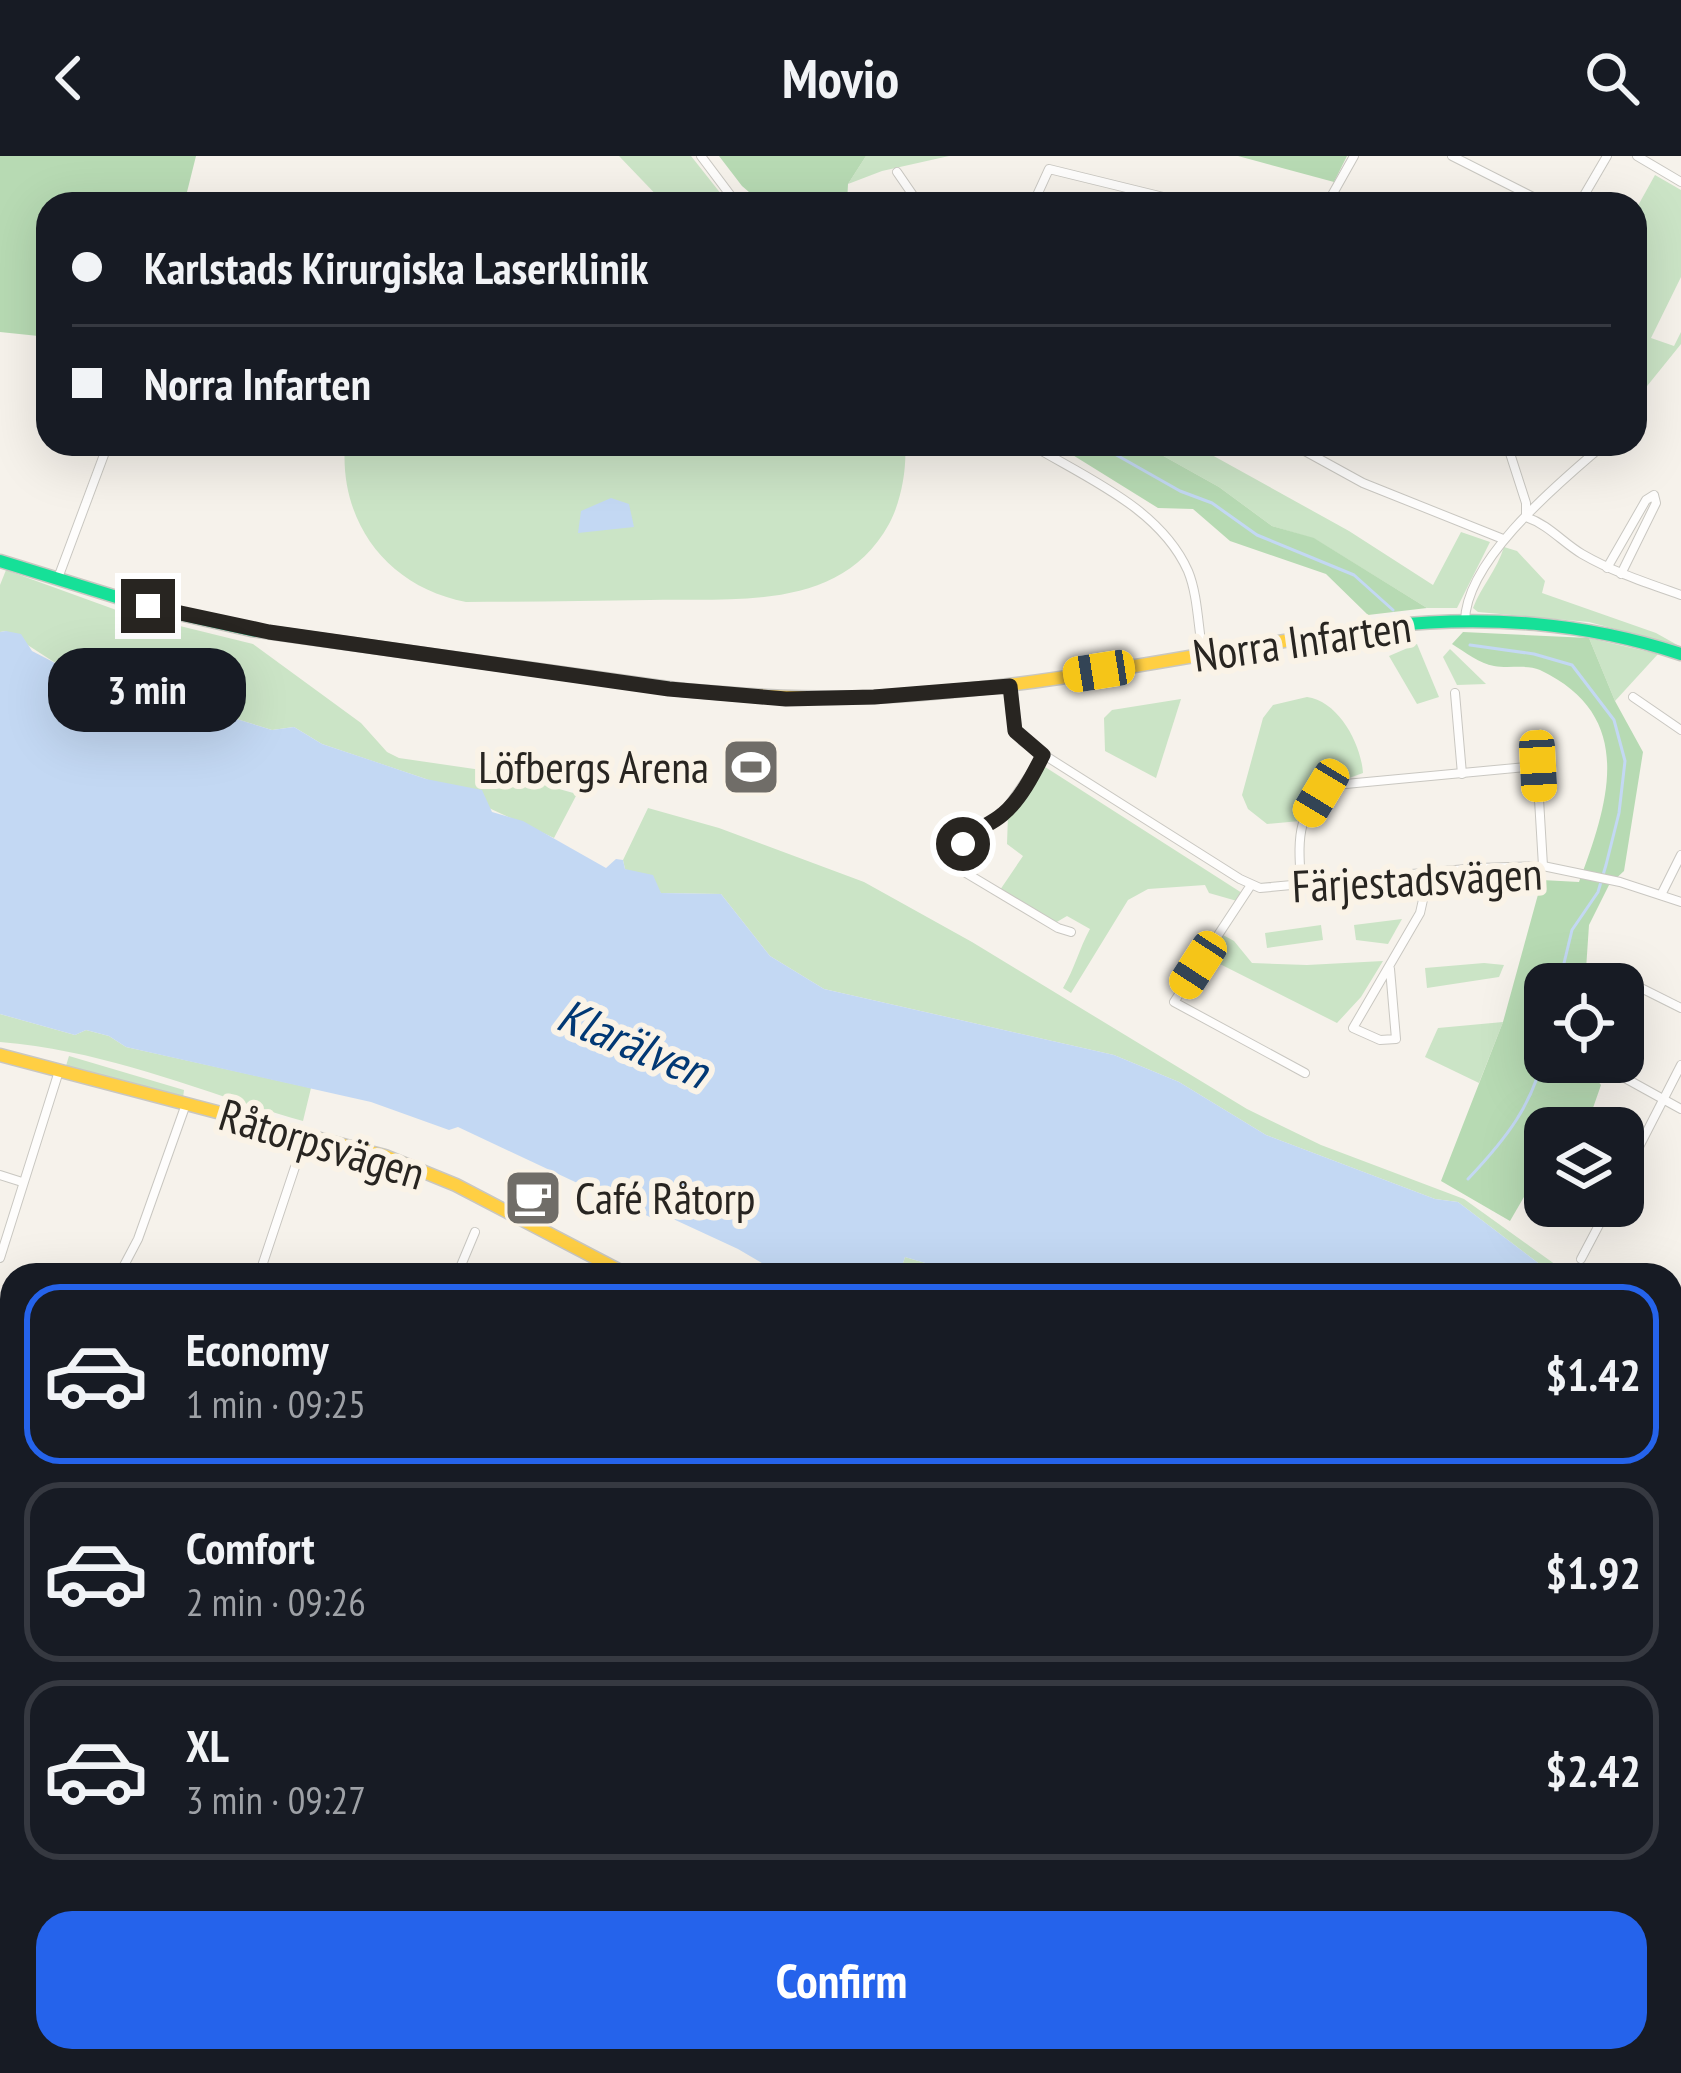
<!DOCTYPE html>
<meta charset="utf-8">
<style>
body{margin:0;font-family:"PT Sans Narrow",sans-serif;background:#242831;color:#f1f3f6;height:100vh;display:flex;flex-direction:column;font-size:45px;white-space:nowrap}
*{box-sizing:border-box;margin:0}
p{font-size:39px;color:#9ea1a6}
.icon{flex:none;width:66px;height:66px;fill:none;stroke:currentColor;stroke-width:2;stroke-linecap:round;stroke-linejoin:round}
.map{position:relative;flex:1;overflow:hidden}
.sheet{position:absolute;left:0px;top:1107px;width:1683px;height:810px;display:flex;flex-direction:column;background:#171b24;border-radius:36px 36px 0 0;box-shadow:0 12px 48px #0002}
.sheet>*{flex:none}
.hud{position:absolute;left:36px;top:36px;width:1611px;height:264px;border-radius:36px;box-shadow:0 12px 48px #0002;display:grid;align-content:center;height:264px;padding:0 36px;background:#171b24}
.fabs{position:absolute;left:1524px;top:807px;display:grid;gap:24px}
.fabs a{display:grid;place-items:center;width:120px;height:120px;border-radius:24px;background:#171b24;box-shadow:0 12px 48px #0002;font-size:60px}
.end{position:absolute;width:54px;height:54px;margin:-27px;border:15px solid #282521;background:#fff;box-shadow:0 0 0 6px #fff}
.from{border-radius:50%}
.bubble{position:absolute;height:84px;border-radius:36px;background:#171b24;box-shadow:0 12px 48px #0002;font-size:39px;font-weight:700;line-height:84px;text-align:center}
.car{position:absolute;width:36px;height:72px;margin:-36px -18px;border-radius:15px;box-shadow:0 0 9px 3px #0007;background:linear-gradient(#f5c518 24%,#345 0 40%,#f5c518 0 76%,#345 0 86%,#f5c518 0)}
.hud b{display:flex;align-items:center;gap:42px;height:114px;font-size:45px}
.hud b+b{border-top:3px solid #363941}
.hud i{width:30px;height:30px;background:#f1f3f6}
ul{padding:21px 0 0;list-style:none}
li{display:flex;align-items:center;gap:36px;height:180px;margin:0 24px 18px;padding:0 12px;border:6px solid #363941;border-radius:36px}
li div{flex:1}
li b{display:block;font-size:45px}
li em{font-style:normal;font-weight:700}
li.current{border-color:#2563eb}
li>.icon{width:108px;height:108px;stroke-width:1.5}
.primary-button{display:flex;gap:24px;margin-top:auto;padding:24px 36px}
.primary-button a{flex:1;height:138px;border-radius:36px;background:#2563eb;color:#fff;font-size:48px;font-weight:700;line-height:138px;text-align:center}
header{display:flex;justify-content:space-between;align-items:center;height:156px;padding:0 36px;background:#171b24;font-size:54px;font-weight:700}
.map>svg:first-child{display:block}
.green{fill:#cbe4c6}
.forest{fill:#b7dab3}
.water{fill:#c3d8f3}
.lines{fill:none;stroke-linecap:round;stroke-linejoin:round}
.stream{stroke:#c3d8f3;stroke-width:3}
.street-casing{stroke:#c9c7c1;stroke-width:10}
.fast-casing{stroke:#c9c7c1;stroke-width:15}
.slow-casing{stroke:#c9c7c1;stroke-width:15}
.jam-casing{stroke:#c9c7c1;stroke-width:15}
.street{stroke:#fefdfc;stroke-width:8}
.fast{stroke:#16e098;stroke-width:12}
.slow{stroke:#ffcf43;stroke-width:12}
.jam{stroke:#f24e42;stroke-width:12}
.rail{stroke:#d5d4d2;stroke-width:3;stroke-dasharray:6 12;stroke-linecap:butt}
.route{stroke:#282521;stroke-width:15}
.labels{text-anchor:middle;stroke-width:12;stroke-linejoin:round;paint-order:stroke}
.street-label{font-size:45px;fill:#282521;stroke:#faf3e7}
.poi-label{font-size:45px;fill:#282521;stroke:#faf3e7;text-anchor:end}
.water-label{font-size:48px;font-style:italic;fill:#013874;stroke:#faf3e7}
</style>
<header><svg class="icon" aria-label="back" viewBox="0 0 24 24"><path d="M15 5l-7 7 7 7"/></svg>Movio<svg class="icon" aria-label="search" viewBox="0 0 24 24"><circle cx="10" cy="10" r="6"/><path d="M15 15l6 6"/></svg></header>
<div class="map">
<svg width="1681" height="1917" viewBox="0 0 1681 1917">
<rect width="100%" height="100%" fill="#f6f2eb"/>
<g class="green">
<polygon points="619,0 691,0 729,48 665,48"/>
<polygon points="866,0 949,0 882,15 848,28"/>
<polygon points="1655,19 1681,34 1681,121 1651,182 1674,190 1681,176 1681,188 1635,245 1635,55"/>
<path d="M345 288H905C907 313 901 346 889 368 841 456 735 442 650 444 588 445 527 446 466 446 388 431 339 367 345 288Z"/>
<polygon points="1142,288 1192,288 1349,375 1433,429 1461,376 1490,386 1457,452 1427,452 1315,383 1272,370 1219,331"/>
<path d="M1504 391 1517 395 1545 425 1542 437 1656 477 1681 491 1589 466 1478 456 1473 452C1481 431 1497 414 1504 391Z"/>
<polygon points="6,414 119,455 253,488 361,567 387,596 399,602 502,617 577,638 554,682 426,623 322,588 294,571 272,574 57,508 6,475 0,476 0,429"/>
<polygon points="1589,482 1658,498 1615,545"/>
<polygon points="1417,488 1439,541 1417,548 1389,500"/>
<polygon points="1450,493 1486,528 1457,529 1443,501"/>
<path d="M1307 541C1338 545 1361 587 1363 617L1319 633 1300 665 1267 668 1248 653 1242 639 1263 562 1273 549Z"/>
<polygon points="1181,543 1156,622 1105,595 1104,562 1112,554"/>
<path d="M1042 609 1242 737 1237 745 1209 737 1205 729 1148 733 1128 744 1071 837 1063 832C1075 812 1079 793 1090 773L1067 760 1055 767 1000 734 1023 700 1007 688 1008 659Z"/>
<polygon points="648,652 719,672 864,726 972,786 1247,953 1321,989 1464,1043 1570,1119 1554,1119 1458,1046 1435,1043 1266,979 1179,926 1114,899 824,833 770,800 721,738 661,737 625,713 623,704"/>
<polygon points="1402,763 1388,788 1356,784 1354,769"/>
<polygon points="1321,769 1323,784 1267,792 1265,777"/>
<polygon points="1223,779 1234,785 1252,807 1307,809 1383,805 1361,841 1337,867 1208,802"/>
<polygon points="1484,807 1504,809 1499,821 1427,832 1425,812"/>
<path d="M0 858 75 879 86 874 109 880 126 891 311 932 303 965C196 935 114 896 0 886Z"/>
<polygon points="1503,866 1479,927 1425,901 1438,872"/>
<polygon points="69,900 184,934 183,942 65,913"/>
<polygon points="905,1101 966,1119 899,1119"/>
<polygon points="1671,1628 1681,1667 1679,1741 1671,1725"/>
<polygon points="1432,1905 1532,1905 1550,1917 1449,1917"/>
<polygon points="1551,1905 1668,1905 1667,1917 1572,1917"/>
</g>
<g class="forest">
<polygon points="0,0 196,0 184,48 48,48 48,181 0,176"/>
<polygon points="719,0 866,0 848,28 847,48 763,48 742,30"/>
<polygon points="1238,0 1347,0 1334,26"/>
<polygon points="1055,288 1142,288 1219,331 1272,370 1314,382 1427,452 1368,459 1326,418 1230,385 1193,353 1158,352"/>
<path d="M1463 476 1589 482 1615 545 1643 596 1624 715 1609 729 1589 769 1585 828H1545V906H1583L1601 929 1586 972H1545V1005L1510 1065 1441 1025 1503 866 1542 724 1579 726C1609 646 1637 560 1540 514 1527 508 1509 513 1494 510 1480 508 1465 496 1452 488Z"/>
<polygon points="1671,1543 1681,1543 1681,1667 1671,1628"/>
<polygon points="0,1667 12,1680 12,1905 206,1905 215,1917 0,1917"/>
<polygon points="242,1905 350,1905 352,1917 252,1917"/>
<polygon points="1027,1905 1184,1905 1167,1917 939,1917"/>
</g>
<g class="water">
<polygon points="611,342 629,348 634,371 578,377 581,355"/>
<polygon points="6,475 21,478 32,495 57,508 272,574 294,571 322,588 373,605 426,623 482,634 492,656 523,665 606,712 616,703 623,704 625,713 653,719 661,737 721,738 770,800 824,833 1114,899 1179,926 1266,979 1435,1043 1458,1046 1554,1119 966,1119 905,1101 899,1119 782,1119 738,1093 671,1062 652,1062 458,971 449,974 371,946 126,891 109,880 86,874 75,879 0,858 0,476"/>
<polygon points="1671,1182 1681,1187 1681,1465 1671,1464"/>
</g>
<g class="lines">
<g class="stream">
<polyline points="1097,288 1180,335 1212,347 1257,379 1354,419 1393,454"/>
<polyline points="1470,489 1534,498 1572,509 1614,564 1625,605 1619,657 1606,709 1598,736 1572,774 1559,828"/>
<path d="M1468 1023C1505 984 1535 947 1545 892"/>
</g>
<defs>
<g id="street">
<polyline points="701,0 737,48"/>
<polyline points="1452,0 1547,48"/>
<polyline points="1637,0 1681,26"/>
<polyline points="897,16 919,48"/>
<polyline points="1033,48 1049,13 1192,48"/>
<polyline points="1327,48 1354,0"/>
<polyline points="1579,48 1607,0"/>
<path d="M1030 288C1086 322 1160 352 1188 415 1198 439 1198 472 1203 498"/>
<polyline points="1292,288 1363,327 1503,383"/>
<polyline points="1507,288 1526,347 1526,359"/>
<path d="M1526 361C1549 369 1562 386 1582 398 1613 416 1647 427 1681 439"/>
<polyline points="1607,412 1646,344 1654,339 1656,347 1621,418"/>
<polyline points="58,422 108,288"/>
<path d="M1465 465C1466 406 1552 333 1594 297"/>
<polyline points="1009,530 1011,560 1022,585 1240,723 1260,732 1477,712 1543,710 1620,726 1681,746"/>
<polyline points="1455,537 1462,618"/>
<polyline points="1633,541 1681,574"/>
<polyline points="1043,600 1002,659 976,672 946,705 1058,772 1071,776"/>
<polyline points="1251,729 1174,846 1305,917"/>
<path d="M1301 729C1299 689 1293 653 1335 629L1537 610 1543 710"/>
<polyline points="1661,739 1681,699"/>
<polyline points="1390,813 1396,883 1380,884 1353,872 1420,757 1429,717"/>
<polyline points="1605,814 1681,852"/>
<polyline points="1605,911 1681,953"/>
<polyline points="0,1019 22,1026"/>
<polyline points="1623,1022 1681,909"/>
<polyline points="0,1102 59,915"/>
<polyline points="1581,1103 1609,1050"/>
<polyline points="119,1119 138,1083 186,948"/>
<polyline points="259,1119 306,978"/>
<polyline points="457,1119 475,1076"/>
<polyline points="0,1218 12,1226"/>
<polyline points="0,1360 12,1357"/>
<polyline points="0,1442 12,1460"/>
<polyline points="0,1631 12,1644"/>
<polyline points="411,1905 412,1917"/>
<polyline points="550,1905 552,1917"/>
<polyline points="751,1905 753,1917"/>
<polyline points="415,1917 505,1905"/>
<polyline points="869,1917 960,1905"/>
<polyline points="1401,1917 1412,1905"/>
</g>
<g id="fast">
<polyline points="0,405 152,452 251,474 683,534"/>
<path d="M1385 470C1487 459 1583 466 1681 498"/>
<polyline points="1671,1537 1681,1536"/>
<polyline points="1421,1905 1438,1917"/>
<polyline points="1673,1917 1681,1836"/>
</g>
<g id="slow">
<path d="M683 534C762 541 841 545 921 538 1077 526 1230 490 1385 470"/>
<polyline points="0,899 385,1000 456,1029 628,1119"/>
<polyline points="1671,1778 1681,1762"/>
</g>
<g id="jam">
<polyline points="1671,1520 1681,1520"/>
<polyline points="1540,1905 1560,1917"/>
</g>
</defs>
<use href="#street" class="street-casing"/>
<use href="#fast" class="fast-casing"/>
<use href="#slow" class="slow-casing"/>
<use href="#jam" class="jam-casing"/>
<use href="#street" class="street"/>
<use href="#fast" class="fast"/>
<use href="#slow" class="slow"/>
<use href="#jam" class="jam"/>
<g class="rail">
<polyline points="0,1650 12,1663"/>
<polyline points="217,1905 226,1917"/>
</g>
</g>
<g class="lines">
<path class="route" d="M148 450 269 476 669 533 786 543 874 541 1010 530 1015 575 1043 599C1033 619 1020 644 1003 658 988 671 977 670 963 688"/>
</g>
<defs>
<symbol id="stadium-square" viewBox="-11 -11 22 22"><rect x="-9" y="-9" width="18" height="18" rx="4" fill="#706d68" stroke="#faf3e7"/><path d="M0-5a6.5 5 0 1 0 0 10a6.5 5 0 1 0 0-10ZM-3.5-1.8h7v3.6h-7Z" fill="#fff"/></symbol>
<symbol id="cafe-square" viewBox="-11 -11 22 22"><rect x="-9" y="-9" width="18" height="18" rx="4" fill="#706d68" stroke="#faf3e7"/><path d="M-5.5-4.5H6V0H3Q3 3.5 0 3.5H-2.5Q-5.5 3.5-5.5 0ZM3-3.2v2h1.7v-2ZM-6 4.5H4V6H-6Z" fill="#fff"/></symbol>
</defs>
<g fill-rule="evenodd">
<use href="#stadium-square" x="718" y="578" width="66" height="66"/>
<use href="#cafe-square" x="500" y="1009" width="66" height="66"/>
</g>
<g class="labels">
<g class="street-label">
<text transform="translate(1302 485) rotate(-8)" y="16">Norra Infarten</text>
<text transform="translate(1417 724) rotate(-3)" y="16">Färjestadsvägen</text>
<text transform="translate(322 988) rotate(17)" y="16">Råtorpsvägen</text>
</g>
<g class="poi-label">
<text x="709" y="627">Löfbergs Arena</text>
<text x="575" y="1058" text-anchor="start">Café Råtorp</text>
</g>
<g class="water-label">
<text transform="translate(633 887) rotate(23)" y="17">Klarälven</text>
</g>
</g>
</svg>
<div class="fabs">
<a><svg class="icon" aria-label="locate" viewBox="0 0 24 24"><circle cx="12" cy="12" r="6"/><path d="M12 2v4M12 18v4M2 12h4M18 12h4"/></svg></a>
<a><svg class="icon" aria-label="layers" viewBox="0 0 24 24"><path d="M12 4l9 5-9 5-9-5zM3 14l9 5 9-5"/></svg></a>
</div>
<i class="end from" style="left:963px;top:688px"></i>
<i class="end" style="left:148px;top:450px"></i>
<div class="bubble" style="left:48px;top:492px;width:198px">3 min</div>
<i class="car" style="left:1099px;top:515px;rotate:261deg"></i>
<i class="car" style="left:1538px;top:610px;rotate:177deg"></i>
<i class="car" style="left:1321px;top:637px;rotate:211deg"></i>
<i class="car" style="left:1198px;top:809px;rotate:213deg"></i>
<div class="hud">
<b><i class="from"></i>Karlstads Kirurgiska Laserklinik</b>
<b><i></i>Norra Infarten</b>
</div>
<section class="sheet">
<ul>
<li class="current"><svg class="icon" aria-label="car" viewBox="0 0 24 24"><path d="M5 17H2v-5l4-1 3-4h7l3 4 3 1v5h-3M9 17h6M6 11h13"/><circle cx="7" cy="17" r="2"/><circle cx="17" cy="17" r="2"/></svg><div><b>Economy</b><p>1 min · 09:25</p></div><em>$1.42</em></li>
<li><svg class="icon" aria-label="car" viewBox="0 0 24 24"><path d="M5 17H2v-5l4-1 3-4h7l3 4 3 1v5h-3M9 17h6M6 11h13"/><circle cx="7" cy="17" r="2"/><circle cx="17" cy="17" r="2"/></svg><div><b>Comfort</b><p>2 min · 09:26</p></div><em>$1.92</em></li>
<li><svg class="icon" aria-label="car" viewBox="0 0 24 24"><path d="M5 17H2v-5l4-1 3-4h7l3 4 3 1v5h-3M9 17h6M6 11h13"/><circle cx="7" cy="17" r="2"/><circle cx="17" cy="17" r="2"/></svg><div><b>XL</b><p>3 min · 09:27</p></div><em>$2.42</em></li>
</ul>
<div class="primary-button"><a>Confirm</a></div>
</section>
</div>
